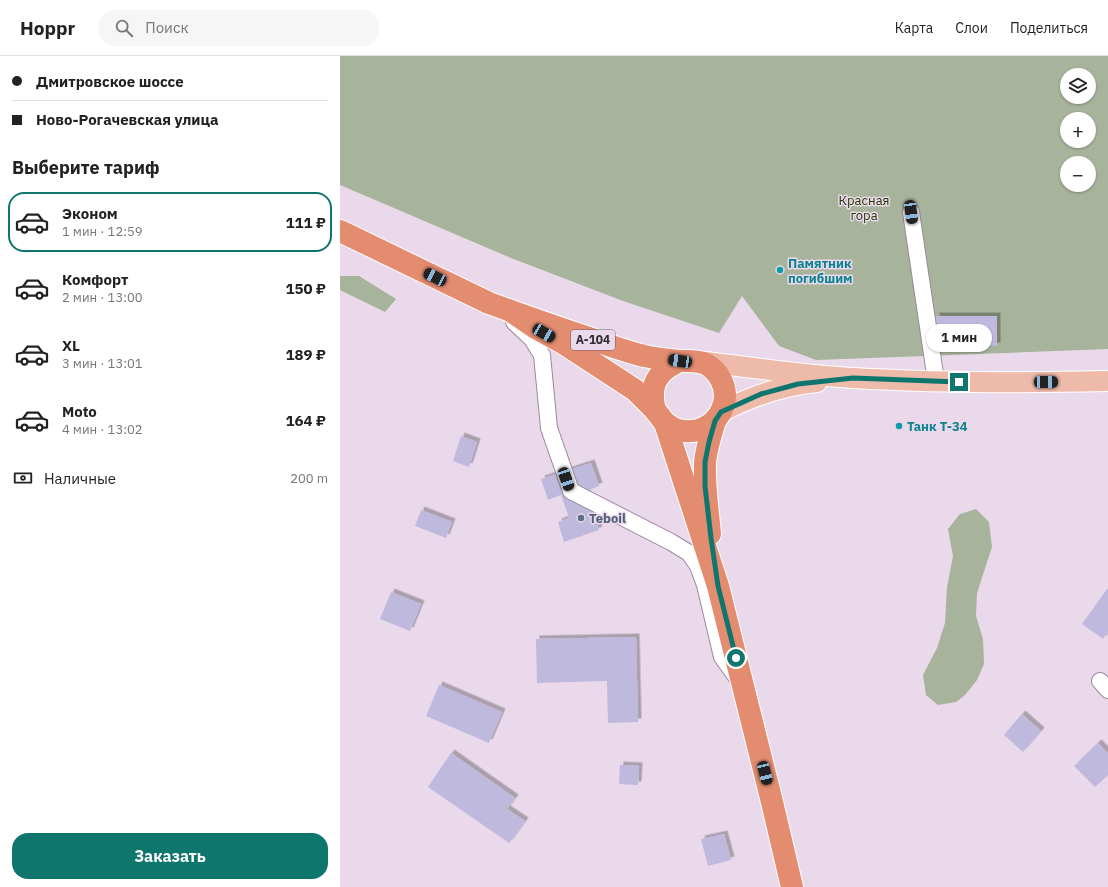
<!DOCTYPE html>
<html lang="ru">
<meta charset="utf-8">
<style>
body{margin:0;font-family:"IBM Plex Sans",sans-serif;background:#f6f6f6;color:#222;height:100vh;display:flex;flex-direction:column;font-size:15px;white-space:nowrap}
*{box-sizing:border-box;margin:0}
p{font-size:13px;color:#767676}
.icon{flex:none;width:22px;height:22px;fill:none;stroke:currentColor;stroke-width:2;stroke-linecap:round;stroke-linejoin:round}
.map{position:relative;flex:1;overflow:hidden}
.drawer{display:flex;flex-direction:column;background:#fff;width:340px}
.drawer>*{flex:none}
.top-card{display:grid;align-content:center;height:88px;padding:0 12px;background:#fff}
.tools{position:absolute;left:720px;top:12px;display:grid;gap:8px}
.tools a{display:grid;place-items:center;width:36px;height:36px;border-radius:50%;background:#fff;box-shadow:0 1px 3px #0004;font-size:20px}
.end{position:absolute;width:18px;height:18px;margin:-9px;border:5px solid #0f766e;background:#fff;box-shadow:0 0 0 2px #fff}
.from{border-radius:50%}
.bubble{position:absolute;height:28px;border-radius:14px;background:#fff;box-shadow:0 1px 3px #0004;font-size:13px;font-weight:700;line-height:28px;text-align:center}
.car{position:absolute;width:12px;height:24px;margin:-12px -6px;border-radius:5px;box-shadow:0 0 3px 1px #0007;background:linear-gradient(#222 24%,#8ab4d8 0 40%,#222 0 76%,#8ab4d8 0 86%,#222 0)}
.top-card b{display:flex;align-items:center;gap:14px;height:38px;font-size:15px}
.top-card b+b{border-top:1px solid #e0e0e0}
.top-card i{width:10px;height:10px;background:#222}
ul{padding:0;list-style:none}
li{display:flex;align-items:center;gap:12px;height:60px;margin:0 8px 6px;padding:0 4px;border:2px solid transparent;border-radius:16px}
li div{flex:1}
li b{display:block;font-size:15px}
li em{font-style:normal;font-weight:700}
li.selected{border-color:#0f766e}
li>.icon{width:36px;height:36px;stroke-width:1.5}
h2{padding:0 12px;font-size:18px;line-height:48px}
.pay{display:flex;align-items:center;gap:10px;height:44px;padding:0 12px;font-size:15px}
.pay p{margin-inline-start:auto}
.button{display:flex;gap:8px;margin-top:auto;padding:8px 12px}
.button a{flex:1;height:46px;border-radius:16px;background:#0f766e;color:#fff;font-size:16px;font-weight:700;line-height:46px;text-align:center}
header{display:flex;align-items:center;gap:24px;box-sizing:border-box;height:56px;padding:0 20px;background:#fff;border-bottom:1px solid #e0e0e0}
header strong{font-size:19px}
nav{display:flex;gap:22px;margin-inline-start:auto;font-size:14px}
.search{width:280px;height:36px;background:#f6f6f6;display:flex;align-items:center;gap:10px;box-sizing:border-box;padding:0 14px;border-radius:16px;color:#767676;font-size:15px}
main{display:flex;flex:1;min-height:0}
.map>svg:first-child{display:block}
.green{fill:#a7b39b;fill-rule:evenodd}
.building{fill:#bfb9de;filter:url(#shadow)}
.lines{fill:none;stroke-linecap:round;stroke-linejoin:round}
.minor-casing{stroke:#998a9b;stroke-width:18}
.major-casing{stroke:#fff;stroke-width:22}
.highway-casing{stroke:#fff;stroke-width:24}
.minor{stroke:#fff;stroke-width:16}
.major{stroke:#eebaa9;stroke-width:20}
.highway{stroke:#e38c70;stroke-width:22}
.route{stroke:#0f766e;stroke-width:5}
.culture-dot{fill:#0f9aa8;stroke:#e9d9eb;stroke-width:1.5}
.service-dot{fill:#5c6f8a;stroke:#e9d9eb;stroke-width:1.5}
.labels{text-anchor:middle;stroke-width:3;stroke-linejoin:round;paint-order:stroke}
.shield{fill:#e9d9eb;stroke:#685f6a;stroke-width:1}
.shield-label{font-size:12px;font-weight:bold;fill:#312b32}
.park-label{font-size:13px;fill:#243801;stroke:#e9d9eb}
.culture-label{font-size:13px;font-weight:bold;fill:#0d838f;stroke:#e9d9eb;text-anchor:start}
.service-label{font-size:13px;font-weight:bold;fill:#4e5e75;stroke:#e9d9eb;text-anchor:start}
</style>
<header>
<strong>Hoppr</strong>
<div class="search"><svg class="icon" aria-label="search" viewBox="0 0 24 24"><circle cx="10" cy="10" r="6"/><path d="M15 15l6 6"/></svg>Поиск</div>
<nav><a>Карта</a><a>Слои</a><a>Поделиться</a></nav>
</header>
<main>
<section class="drawer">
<div class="top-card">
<b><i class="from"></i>Дмитровское шоссе</b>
<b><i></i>Ново-Рогачевская улица</b>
</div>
<h2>Выберите тариф</h2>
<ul>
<li class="selected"><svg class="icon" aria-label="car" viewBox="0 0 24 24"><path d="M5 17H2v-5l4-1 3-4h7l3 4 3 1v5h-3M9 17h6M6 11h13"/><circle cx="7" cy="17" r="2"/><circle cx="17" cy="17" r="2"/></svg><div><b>Эконом</b><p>1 мин · 12:59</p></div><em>111 ₽</em></li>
<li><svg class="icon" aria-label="car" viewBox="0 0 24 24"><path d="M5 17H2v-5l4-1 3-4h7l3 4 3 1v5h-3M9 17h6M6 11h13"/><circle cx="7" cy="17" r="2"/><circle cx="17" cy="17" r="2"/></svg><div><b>Комфорт</b><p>2 мин · 13:00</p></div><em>150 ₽</em></li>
<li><svg class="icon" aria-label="car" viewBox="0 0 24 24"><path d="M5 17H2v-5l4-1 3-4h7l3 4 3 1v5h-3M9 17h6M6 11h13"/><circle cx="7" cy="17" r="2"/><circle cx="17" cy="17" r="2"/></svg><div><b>XL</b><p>3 мин · 13:01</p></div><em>189 ₽</em></li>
<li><svg class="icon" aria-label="car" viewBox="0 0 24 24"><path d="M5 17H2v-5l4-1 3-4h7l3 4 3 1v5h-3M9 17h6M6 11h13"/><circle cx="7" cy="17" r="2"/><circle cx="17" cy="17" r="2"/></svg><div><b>Moto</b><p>4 мин · 13:02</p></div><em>164 ₽</em></li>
</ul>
<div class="pay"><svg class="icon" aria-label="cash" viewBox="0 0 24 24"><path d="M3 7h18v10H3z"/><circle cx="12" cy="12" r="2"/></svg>Наличные<p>200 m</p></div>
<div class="button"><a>Заказать</a></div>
</section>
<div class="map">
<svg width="768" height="831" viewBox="0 0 768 831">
<defs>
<filter id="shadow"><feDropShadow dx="3.5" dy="-3.5" stdDeviation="0" flood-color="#0004"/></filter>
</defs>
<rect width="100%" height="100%" fill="#e9d9eb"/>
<g class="green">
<path d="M0 0H768V293L476 304 439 290 402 240 379 277 283 245 171 202 0 129ZM727 19H749V41H727ZM727 63H749V85H727ZM727 107H749V129H727Z"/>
<polygon points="0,220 19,220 56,243 45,256 0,234"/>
<polygon points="636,453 649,466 652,491 637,537 636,560 643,583 644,608 637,624 625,639 616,646 598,649 586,639 583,619 597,592 605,567 607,531 613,500 608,473 620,458"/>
</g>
<g class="building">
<rect x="596" y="260" width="61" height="30"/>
<polygon points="121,380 137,386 129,411 113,405"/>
<polygon points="251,407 259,430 246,435 259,474 224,486 218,466 229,462 221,439 208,444 201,423"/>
<polygon points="81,454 112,466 106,482 75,470"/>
<polygon points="767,533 768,534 768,576 763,583 742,568"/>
<polygon points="51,536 81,548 70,575 40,563"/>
<polygon points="296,581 298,666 268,667 267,625 197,627 196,583"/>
<polygon points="99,629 162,656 149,687 86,660"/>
<polygon points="682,658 701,675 683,696 664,679"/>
<polygon points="758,687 768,697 768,719 755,731 734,710"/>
<polygon points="111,697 175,742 167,753 185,765 169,787 88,731"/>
<polygon points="280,709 299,710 298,729 279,728"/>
<polygon points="384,778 391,804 368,810 361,783"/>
</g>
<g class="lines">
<defs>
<g id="minor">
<polyline points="571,156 596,325"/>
<polyline points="174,266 192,283 202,299 209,372 231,435 331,486 349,497 358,510 365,529 382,601 398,623"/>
<polyline points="760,625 768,634"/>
</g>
<g id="major">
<path d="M357 305C409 311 461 319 513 322 598 327 683 327 768 325"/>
<path d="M381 356C412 340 442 329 477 326"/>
</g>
<g id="highway">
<path d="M0 175 149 247C182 259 216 271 249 282 267 289 285 295 304 300 315 302 328 304 340 305 349 305 357 304 366 308 379 315 388 332 384 347 379 368 359 379 338 374 333 373 329 369 325 367"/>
<polyline points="169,254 194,271 223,287 295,334 315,354 325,367 378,530 432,746 452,831"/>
<path d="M315 354C314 350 313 345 313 341 312 322 324 312 340 305"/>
<path d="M370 478C368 454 364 431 365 407 366 393 371 378 375 365"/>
</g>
</defs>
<use href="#minor" class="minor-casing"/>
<use href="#major" class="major-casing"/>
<use href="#highway" class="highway-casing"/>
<use href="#minor" class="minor"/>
<use href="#major" class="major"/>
<use href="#highway" class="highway"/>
</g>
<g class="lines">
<polyline class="route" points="396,602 378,530 371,482 365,430 365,406 369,386 375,365 381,356 421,338 458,328 513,322 619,326"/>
</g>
<g class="culture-dot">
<circle cx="440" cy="214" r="4"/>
<circle cx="559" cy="370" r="4"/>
</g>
<circle class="service-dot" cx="241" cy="462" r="4"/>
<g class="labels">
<rect class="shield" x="231" y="274" width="44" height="20" rx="3"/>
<g class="shield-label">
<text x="253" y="288">А-104</text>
</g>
<g class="park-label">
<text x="524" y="149">Красная<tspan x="524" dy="15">гора</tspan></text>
</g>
<g class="culture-label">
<text x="448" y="212">Памятник<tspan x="448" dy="15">погибшим</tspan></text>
<text x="567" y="375">Танк Т-34</text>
</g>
<g class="service-label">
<text x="249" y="467">Teboil</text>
</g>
</g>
</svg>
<div class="tools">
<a><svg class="icon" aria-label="layers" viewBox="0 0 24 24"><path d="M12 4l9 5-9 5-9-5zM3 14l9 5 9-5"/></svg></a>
<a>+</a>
<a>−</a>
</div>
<i class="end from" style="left:396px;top:602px"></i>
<i class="end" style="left:619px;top:326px"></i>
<div class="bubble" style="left:586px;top:268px;width:66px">1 мин</div>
<i class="car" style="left:571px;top:156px;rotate:172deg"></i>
<i class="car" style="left:95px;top:221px;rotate:296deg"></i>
<i class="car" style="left:204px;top:277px;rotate:120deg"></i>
<i class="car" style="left:340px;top:305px;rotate:278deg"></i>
<i class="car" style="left:706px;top:326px;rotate:90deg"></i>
<i class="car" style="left:226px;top:423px;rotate:161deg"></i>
<i class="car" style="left:425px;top:717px;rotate:166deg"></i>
</div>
</main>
